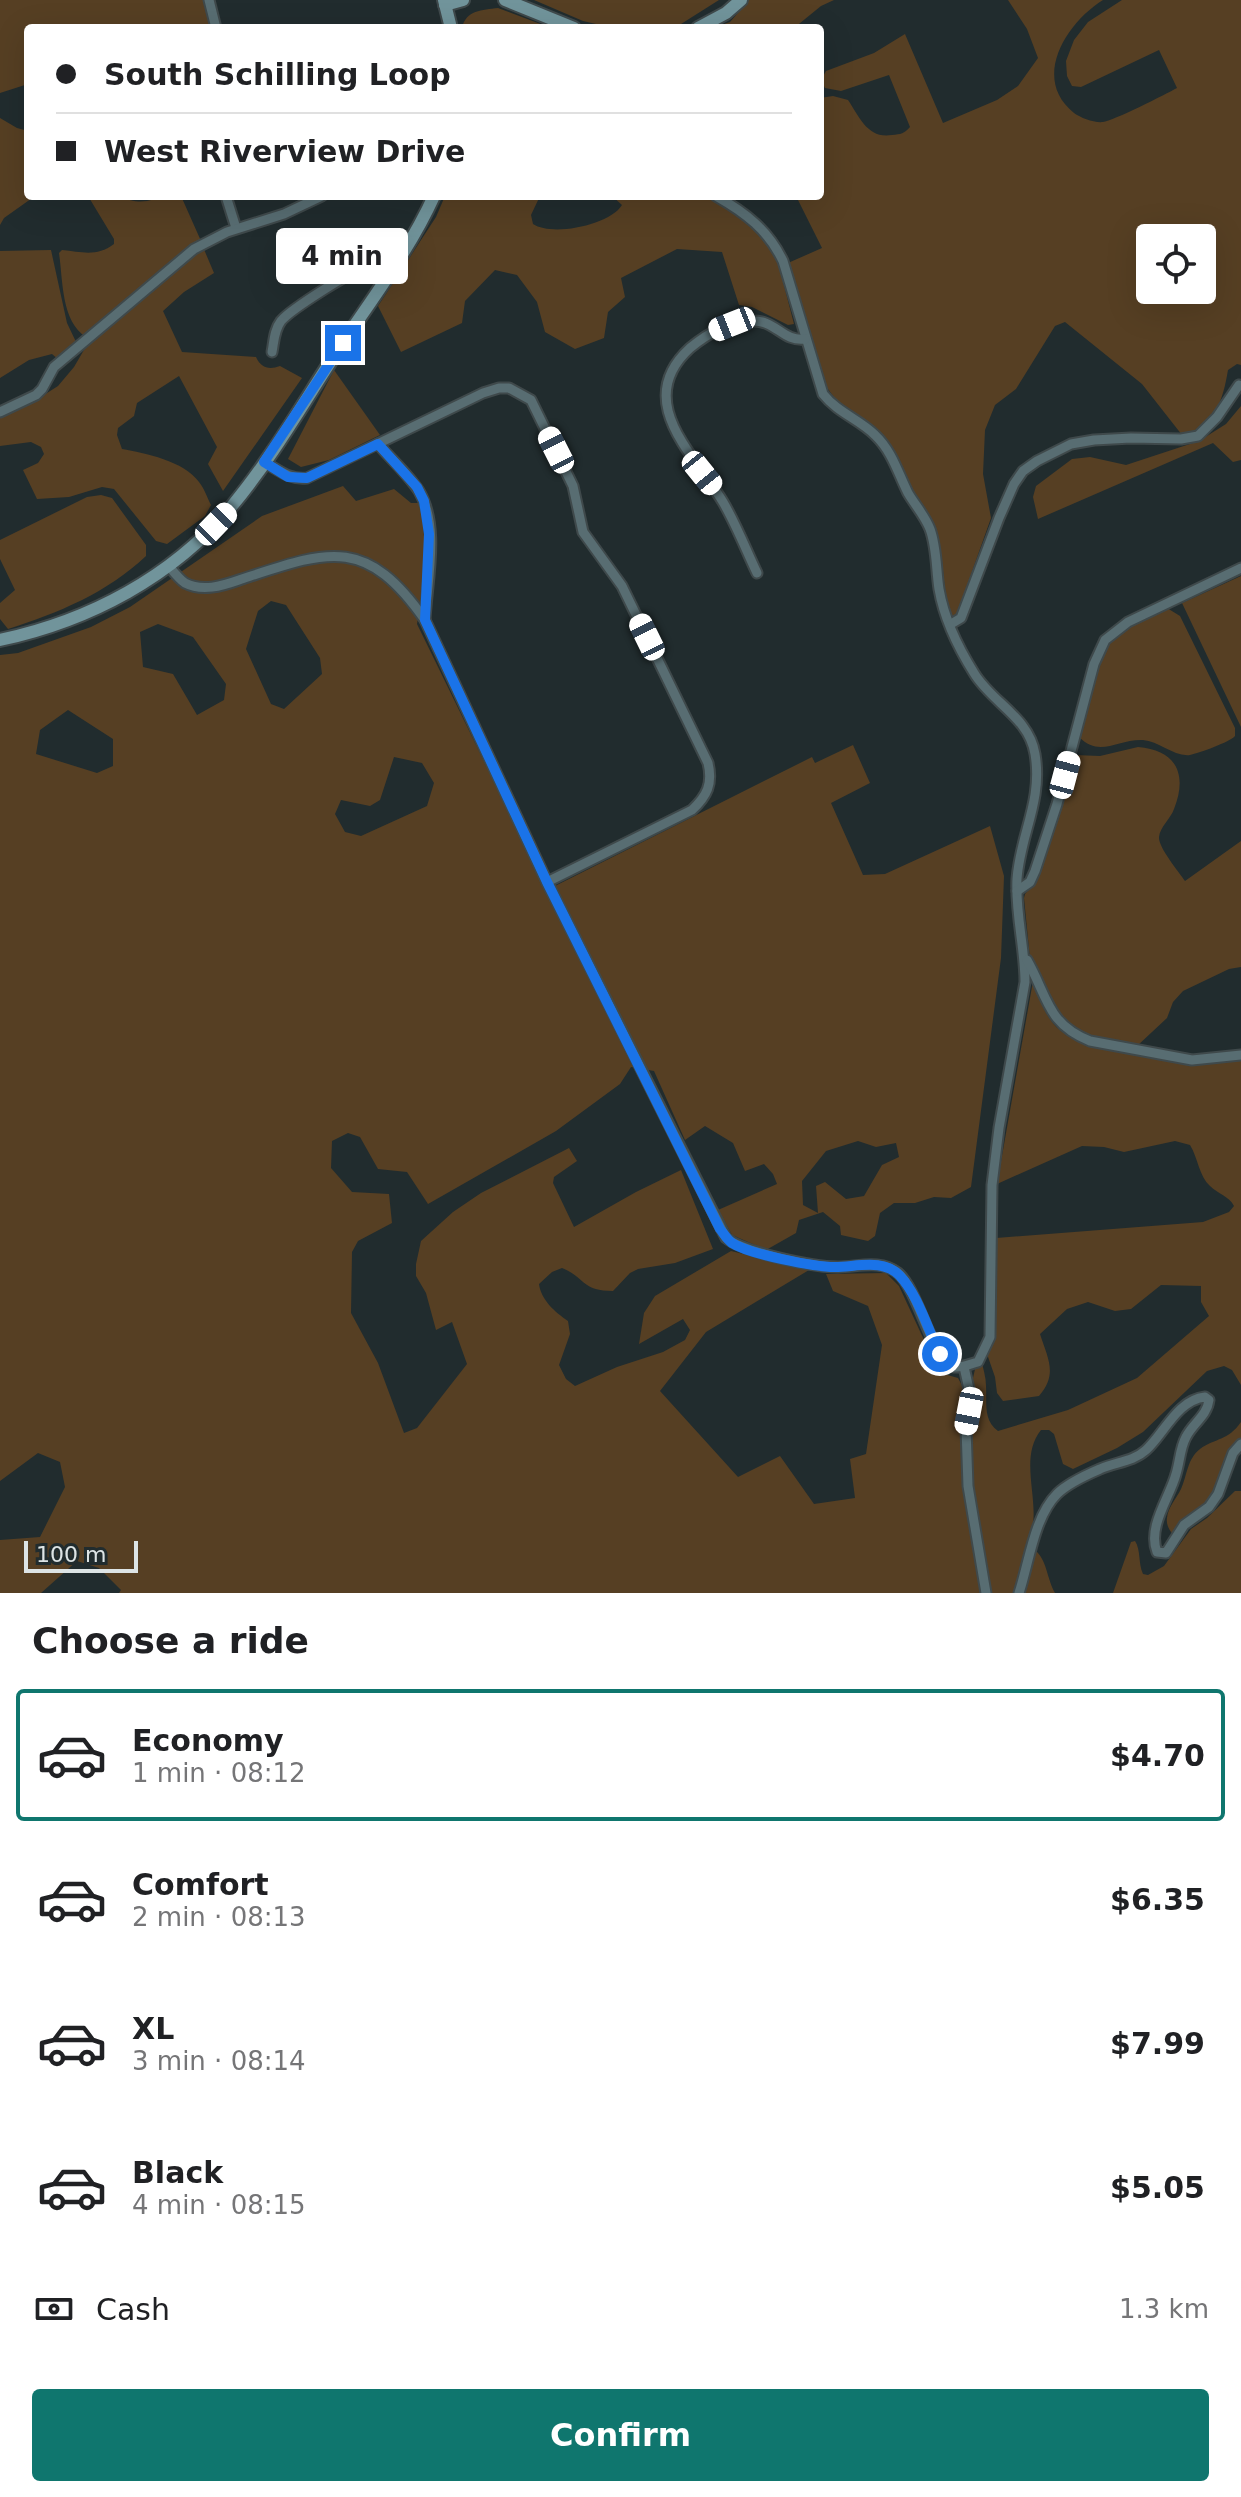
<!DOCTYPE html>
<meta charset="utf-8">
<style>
body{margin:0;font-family:"DejaVu Sans",sans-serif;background:#f6f6f6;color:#202124;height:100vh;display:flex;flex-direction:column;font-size:30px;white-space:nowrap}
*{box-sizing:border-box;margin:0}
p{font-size:26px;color:#757577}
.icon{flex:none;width:44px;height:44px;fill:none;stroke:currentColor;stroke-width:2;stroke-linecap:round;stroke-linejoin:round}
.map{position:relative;height:1593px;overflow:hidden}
.details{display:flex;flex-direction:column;background:#fff;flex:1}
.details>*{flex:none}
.hud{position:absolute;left:24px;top:24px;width:800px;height:176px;border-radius:8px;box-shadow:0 8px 32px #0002;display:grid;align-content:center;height:176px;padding:0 32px;background:#fff}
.buttons{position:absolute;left:1136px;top:224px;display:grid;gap:16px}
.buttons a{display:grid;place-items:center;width:80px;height:80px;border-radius:8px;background:#fff;box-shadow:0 8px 32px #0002;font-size:40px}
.scale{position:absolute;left:24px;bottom:20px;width:114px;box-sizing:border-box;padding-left:8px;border:4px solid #dde4e5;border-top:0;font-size:22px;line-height:28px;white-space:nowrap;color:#dde4e5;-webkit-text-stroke:6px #212c2e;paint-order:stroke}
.end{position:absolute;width:36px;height:36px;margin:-18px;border:10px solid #1a73e8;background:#fff;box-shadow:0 0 0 4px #fff}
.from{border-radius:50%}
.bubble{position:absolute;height:56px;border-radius:8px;background:#fff;box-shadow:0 8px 32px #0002;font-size:26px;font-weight:700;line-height:56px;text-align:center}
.car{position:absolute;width:24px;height:48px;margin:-24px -12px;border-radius:10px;box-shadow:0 0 6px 2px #0007;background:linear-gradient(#fff 24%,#345 0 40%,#fff 0 76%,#345 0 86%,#fff 0)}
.hud b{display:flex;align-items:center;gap:28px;height:76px;font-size:30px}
.hud b+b{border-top:2px solid #e0e0e0}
.hud i{width:20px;height:20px;background:#202124}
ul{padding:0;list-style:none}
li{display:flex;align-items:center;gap:24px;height:132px;margin:0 16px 12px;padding:0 16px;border:4px solid transparent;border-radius:8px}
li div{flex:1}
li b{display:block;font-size:30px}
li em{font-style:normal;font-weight:700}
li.selected{border-color:#0f766e}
li>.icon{width:72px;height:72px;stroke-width:1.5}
h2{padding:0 32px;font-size:36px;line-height:96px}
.pay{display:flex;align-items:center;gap:20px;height:88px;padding:0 32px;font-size:30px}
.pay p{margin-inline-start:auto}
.primary-button{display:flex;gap:16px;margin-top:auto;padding:16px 32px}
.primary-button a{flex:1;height:92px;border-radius:8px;background:#0f766e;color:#fff;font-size:32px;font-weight:700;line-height:92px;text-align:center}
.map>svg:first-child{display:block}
.green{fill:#563f23;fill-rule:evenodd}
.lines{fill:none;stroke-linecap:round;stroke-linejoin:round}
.street-casing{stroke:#3f494b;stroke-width:13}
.secondary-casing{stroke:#3f494b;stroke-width:16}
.street{stroke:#586d72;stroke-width:9}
.secondary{stroke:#71949b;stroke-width:12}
.route{stroke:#1a73e8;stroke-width:10}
</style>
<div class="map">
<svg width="1241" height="1593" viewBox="0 0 1241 1593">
<rect width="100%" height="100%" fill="#212c2e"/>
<g class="green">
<polygon points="0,0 205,0 212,28 28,28 28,84 0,93"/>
<polygon points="534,0 719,0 681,24 661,28 613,28 583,21"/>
<polygon points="749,0 834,0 821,6 794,28 713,28 730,22"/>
<path d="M1008 0H1103C1066 23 1031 79 1074 113 1081 118 1094 123 1103 122 1113 121 1166 94 1177 88L1159 50 1081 87 1072 86 1067 76 1066 61 1074 40 1088 22 1122 0H1241V365L1237 364 1228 370C1223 400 1215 427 1182 435L1142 384 1065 322 1055 326 1016 389 995 405 985 430 983 474 991 518 957 614 952 618C942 591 945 566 938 540 933 522 922 507 913 491 906 476 900 460 892 447 871 415 839 415 823 380L788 263 822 248 796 196H820V98L833 96 848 100C860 118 868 139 892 135 901 134 904 134 910 127L889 75 841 91 825 88 821 80 826 71 874 53 905 34 943 123 997 100 1018 86 1038 58 1027 29ZM1150 238H1202V290H1150Z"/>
<path d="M498 8 551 28H462C466 10 482 10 498 8Z"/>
<polygon points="0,118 17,128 28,131 28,196 35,196 4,218 0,225"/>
<path d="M88 196H132L130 200C145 204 153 199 166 196 171 195 176 196 181 196L201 241 86 337C61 321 63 280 59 253L62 250C82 252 97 257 114 244V239Z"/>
<path d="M445 196H473L485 200 497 196H540L531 215 533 224C552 237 610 225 622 205L612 196H709L729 208 754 226 768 241 778 262 794 324 788 325 752 307 739 305 722 252 677 249 621 278 625 297 608 312 604 338 575 349 545 332 537 302 517 275 495 270 465 301 462 323 401 352 378 306 436 217Z"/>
<path d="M203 247 214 273 184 292 163 311 182 352 256 357C261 368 269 370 280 366L302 378 223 491 208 464 217 447 179 376 137 403 134 416 118 428 117 435 122 449C145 453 184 461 199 482 204 488 207 497 211 505L205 516 167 544 156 541 114 489 102 487 69 497 37 499 23 470 38 463 44 454 41 447 31 442 0 446V414L36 400 58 386 74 367 88 343 193 253Z"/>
<polygon points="51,250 67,323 77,344 59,360 52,354 29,360 0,378 0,251"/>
<polygon points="334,370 380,435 329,460 301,467 288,459"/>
<polygon points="1241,406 1241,460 1233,462 1213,443 1038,519 1033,497 1036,486 1072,459 1090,457 1126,465 1199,441 1226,424"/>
<path d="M343 486 356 501 394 489 411 503H420C428 544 424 583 417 624L547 890 812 757 815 763 853 745 870 783 831 803 863 875 885 874 990 826 1004 876 1001 958 971 1187 951 1198 934 1197 915 1203H894L880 1213 875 1236 868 1241 841 1235 840 1226 823 1212 799 1220 796 1233 766 1250 732 1235 718 1210 777 1184 773 1174 764 1164 745 1171 733 1143 705 1126 685 1140 654 1071 631 1067 620 1084 556 1131 428 1204 407 1172 378 1169 360 1137 348 1133 332 1141 331 1168 352 1192 389 1194 392 1223 358 1241 352 1252 351 1313 378 1363 404 1433 417 1428 467 1364 452 1322 436 1330 426 1293 416 1276V1264L421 1241 453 1212 481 1193 569 1148 577 1161 554 1177 553 1183 574 1227 636 1192 681 1170 713 1249 675 1263 638 1269 630 1273 613 1291C581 1291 585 1277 562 1268L552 1272 539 1284C541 1300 555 1312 568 1321L570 1334 559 1365 566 1379 575 1386 617 1367 663 1352 685 1340 690 1330 683 1319 639 1344 644 1313 655 1296 731 1251 809 1270 706 1332 660 1391 738 1477 780 1456 814 1504 855 1498 850 1459 866 1454 882 1345 868 1306 833 1291 826 1274 886 1273 899 1286 937 1368 944 1374 958 1378 965 1391 966 1406 962 1430 964 1489 981 1593H119L121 1590 99 1568 77 1561 41 1593H0V1540L40 1537 65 1487 60 1462 38 1453 0 1481V655L18 653 91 627 130 607 262 516ZM271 601 286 605 320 658 322 674 284 709 271 704 246 649 258 611ZM158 624 193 637 226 684 224 700 197 715 173 674 143 667 140 632ZM68 710 113 739V766L97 773 36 754 40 730ZM394 757 422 763 434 783 427 806 361 836 345 832 335 814 341 800 370 806 380 800ZM858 1141 876 1147 896 1143 899 1157 882 1165 864 1196 846 1199 825 1182 816 1186 818 1213 803 1205 802 1181 826 1151Z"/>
<path d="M101 495 112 498 146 545V556C107 593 58 613 8 629L0 619V603L15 590 0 559V540L87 497Z"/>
<polygon points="1241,576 1241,727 1182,603"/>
<path d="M1167 608 1180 616 1235 728V736C1230 742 1199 753 1190 755 1174 757 1159 741 1143 740 1117 739 1100 758 1079 737 1086 711 1092 664 1108 642 1122 625 1148 617 1167 608Z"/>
<path d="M1138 747C1176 750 1188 774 1174 809 1171 818 1160 827 1159 837 1158 847 1179 872 1185 881L1241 841V967L1229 969 1183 991 1173 1002 1167 1018 1137 1046 1085 1036 1061 1020 1030 959 1024 898 1025 894 1034 883 1063 800 1074 755 1100 756Z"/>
<path d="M1033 981C1040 998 1045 1018 1060 1030 1093 1058 1196 1056 1241 1058V1385L1232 1370 1224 1366 1207 1371 1143 1432 1117 1448 1073 1469 1063 1464 1054 1434 1049 1430H1041C1020 1456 1037 1494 1033 1524 1029 1547 1021 1570 1016 1593H991L968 1458 974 1402 973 1378 976 1365 981 1359C983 1368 986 1377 986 1386 987 1403 983 1420 998 1431L1068 1410 1137 1378 1209 1316 1201 1302V1286L1161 1285 1131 1309 1115 1311 1088 1302 1067 1309 1040 1334C1048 1359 1058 1374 1039 1396L1003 1401 997 1393 995 1377 987 1354 996 1238 1203 1222 1229 1212 1234 1206C1229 1196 1218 1194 1210 1186 1199 1176 1198 1158 1190 1145L1175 1141 1124 1152 1104 1147 1082 1146 997 1184Z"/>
<path d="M1241 1422V1441L1209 1503 1173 1535C1169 1529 1166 1525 1167 1518 1168 1507 1176 1499 1181 1489 1187 1476 1187 1459 1200 1449 1215 1438 1228 1441 1241 1422Z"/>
<path d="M1235 1491H1241V1593H1113L1131 1542 1135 1541C1141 1550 1138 1563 1143 1574L1148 1575 1164 1566 1191 1529 1207 1518Z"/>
<path d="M1035 1550C1047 1560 1047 1579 1055 1593H1022Z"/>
</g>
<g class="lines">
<defs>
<g id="street">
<polyline points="209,0 216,28"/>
<polyline points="226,196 236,228"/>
<path d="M272 352C274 342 274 330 281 321 290 310 359 265 372 265 378 265 384 269 390 271"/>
<polyline points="0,412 36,395 42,389 54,367 194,249 227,232 284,214 322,196"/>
<path d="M378 444C391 459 408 474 419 491 440 527 427 580 425 620"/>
<path d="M264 462C279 470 289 480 307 478L483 393 499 388H509L531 400 573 486 583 532 622 586 708 763C713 784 707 796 692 810L547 882"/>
<path d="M168 565C173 571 179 579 185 583 202 592 222 586 239 580 327 551 365 534 425 620L547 882 726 1238C745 1253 813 1267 838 1267 858 1267 880 1259 898 1273 918 1289 933 1362 954 1367 962 1368 970 1364 978 1362L990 1337 992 1185 999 1128 1025 982C1025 948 1015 913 1017 879 1020 835 1043 801 1035 754 1029 717 992 703 974 673 959 649 944 618 939 589 936 570 937 548 930 529 925 516 915 505 908 493 898 473 892 451 875 435 859 419 838 413 823 394L783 261C768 230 746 213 716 196"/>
<path d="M757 573C746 550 736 524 723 502 694 454 632 401 690 348 707 334 728 322 750 321 776 319 782 342 805 339"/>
<polyline points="951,624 961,618 999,518 1014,484 1023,471 1037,461 1071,444 1094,440 1131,438 1181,439 1198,436 1217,417 1239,385"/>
<polyline points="1017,891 1030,882 1035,871 1057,804 1094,664 1105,640 1128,622 1241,568"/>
<path d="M1027 960C1048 997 1047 1024 1090 1041L1192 1060 1241 1055"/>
<polyline points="964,1367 971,1398 966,1428 968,1486 986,1593"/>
<path d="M1019 1593C1029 1563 1034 1517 1057 1494 1067 1484 1086 1475 1100 1469 1115 1462 1133 1462 1146 1450 1164 1434 1177 1400 1205 1397L1209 1400C1207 1416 1193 1423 1186 1437 1180 1448 1180 1461 1176 1474 1170 1497 1147 1527 1157 1552L1166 1553 1184 1525 1209 1507 1218 1494 1233 1453 1241 1444"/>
</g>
<g id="secondary">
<polyline points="444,0 451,28"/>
<polyline points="505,0 574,28"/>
<polyline points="445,5 463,0"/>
<polyline points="698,28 726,13 741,0"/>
<path d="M0 640C89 621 173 577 232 506 272 458 304 402 338 350 371 300 409 251 434 196"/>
</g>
</defs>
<use href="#street" class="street-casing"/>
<use href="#secondary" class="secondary-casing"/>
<use href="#street" class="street"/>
<use href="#secondary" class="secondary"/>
</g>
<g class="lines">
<path class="route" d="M343 343 264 462 288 477 307 478 378 444 417 487 424 501 429 534 425 620 547 882 720 1229C724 1234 727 1239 732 1243 749 1254 814 1267 835 1267 856 1267 884 1258 900 1276 918 1295 928 1330 940 1354"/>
</g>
</svg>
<div class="buttons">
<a><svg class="icon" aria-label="locate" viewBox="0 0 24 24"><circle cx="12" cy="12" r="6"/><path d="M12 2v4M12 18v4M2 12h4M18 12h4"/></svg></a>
</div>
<div class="scale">100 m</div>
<i class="end from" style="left:940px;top:1354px"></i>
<i class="end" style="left:343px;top:343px"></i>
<div class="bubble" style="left:276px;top:228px;width:132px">4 min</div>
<i class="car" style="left:732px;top:324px;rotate:248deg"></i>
<i class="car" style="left:556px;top:450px;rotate:333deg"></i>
<i class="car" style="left:702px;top:473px;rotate:141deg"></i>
<i class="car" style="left:216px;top:524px;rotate:44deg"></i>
<i class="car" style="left:647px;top:637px;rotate:334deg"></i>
<i class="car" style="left:1065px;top:775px;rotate:15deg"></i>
<i class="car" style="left:969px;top:1411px;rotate:191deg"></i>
<div class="hud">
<b><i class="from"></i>South Schilling Loop</b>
<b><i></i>West Riverview Drive</b>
</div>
</div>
<section class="details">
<h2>Choose a ride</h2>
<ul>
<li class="selected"><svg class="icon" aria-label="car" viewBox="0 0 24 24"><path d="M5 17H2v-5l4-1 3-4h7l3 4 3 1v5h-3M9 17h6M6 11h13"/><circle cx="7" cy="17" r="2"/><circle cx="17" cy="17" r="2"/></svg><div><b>Economy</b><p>1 min · 08:12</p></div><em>$4.70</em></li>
<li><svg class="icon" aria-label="car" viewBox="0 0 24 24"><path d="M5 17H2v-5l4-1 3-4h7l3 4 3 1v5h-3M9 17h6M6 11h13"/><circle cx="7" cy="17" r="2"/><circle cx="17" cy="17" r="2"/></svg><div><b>Comfort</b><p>2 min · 08:13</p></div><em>$6.35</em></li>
<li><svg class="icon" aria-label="car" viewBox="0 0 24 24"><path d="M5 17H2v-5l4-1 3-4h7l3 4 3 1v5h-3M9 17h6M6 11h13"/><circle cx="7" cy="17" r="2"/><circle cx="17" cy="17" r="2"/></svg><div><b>XL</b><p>3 min · 08:14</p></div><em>$7.99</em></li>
<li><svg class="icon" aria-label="car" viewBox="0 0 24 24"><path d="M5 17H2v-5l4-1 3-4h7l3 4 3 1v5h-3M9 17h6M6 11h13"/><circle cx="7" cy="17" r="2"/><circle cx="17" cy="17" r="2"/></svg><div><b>Black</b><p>4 min · 08:15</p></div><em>$5.05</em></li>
</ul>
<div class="pay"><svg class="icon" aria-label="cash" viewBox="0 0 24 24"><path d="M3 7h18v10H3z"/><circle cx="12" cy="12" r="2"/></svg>Cash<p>1.3 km</p></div>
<div class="primary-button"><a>Confirm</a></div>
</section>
